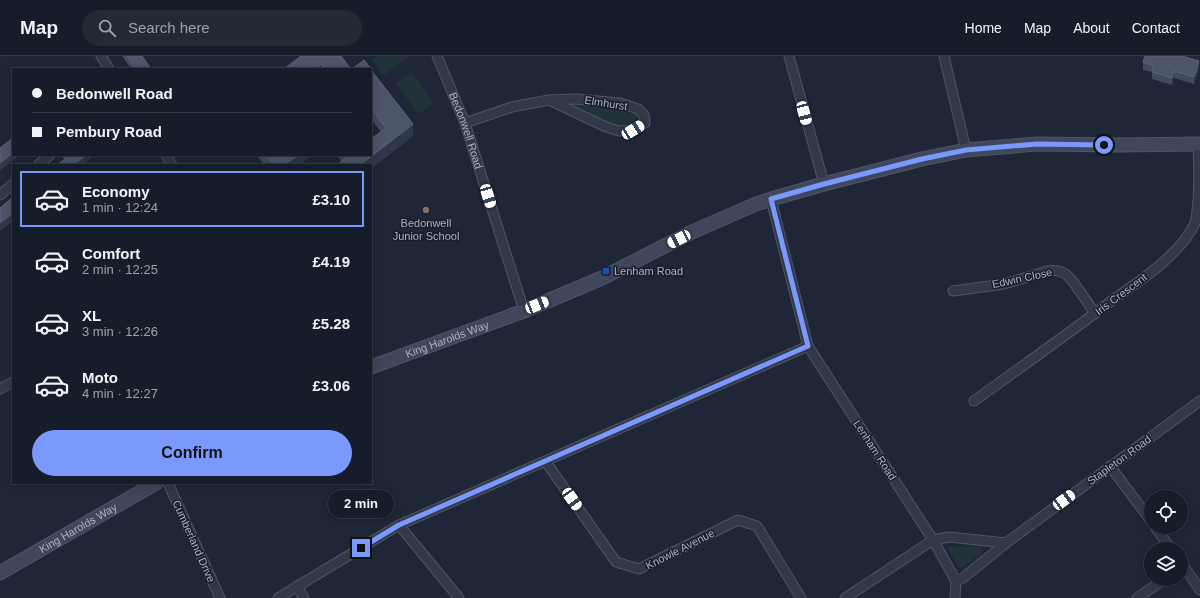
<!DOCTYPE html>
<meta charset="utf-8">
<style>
body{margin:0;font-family:Helvetica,sans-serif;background:#242936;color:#f1f3f6;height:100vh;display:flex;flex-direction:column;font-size:15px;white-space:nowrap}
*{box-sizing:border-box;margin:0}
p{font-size:13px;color:#9ea1a8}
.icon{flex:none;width:22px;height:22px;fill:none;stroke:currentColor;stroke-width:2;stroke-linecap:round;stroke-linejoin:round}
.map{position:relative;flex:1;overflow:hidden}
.sheet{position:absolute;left:12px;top:108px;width:360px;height:320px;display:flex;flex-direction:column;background:#171c2a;border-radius:0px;box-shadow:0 2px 10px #0003,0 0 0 1px #363a47}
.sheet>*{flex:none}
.top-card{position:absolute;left:12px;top:12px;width:360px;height:88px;border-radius:0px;box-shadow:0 2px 10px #0003,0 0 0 1px #363a47;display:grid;align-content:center;height:88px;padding:0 20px;background:#171c2a}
.tools{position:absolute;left:1144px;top:434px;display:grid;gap:8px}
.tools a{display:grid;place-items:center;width:44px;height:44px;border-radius:50%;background:#171c2a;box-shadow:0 2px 10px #0003,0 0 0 1px #363a47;font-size:20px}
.end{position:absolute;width:18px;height:18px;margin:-9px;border:5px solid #7a99fd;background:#111;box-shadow:0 0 0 2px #111}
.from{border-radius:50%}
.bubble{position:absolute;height:28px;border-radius:14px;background:#171c2a;box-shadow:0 2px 10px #0003,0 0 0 1px #363a47;font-size:13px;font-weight:700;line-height:28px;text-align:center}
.car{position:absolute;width:12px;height:24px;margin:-12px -6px;border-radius:5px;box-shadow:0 0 3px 1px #0007;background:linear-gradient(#fff 24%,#345 0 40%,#fff 0 76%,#345 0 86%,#fff 0)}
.top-card b{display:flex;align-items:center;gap:14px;height:38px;font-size:15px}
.top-card b+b{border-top:1px solid #363a47}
.top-card i{width:10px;height:10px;background:#f1f3f6}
ul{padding:7px 0 0;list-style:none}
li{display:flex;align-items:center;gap:12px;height:56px;margin:0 8px 6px;padding:0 12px;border:2px solid transparent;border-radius:0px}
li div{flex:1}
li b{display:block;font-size:15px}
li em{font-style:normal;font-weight:700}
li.active{border-color:#7a99fd}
li>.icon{width:36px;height:36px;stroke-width:1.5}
.action{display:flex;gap:8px;margin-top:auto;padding:8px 20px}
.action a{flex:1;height:46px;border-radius:24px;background:#7a99fd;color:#111;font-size:16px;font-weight:700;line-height:46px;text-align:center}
header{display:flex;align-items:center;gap:24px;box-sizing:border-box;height:56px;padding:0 20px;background:#171c2a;border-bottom:1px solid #363a47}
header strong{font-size:19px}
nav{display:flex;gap:22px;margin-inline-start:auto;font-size:14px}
.search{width:280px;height:36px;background:#242936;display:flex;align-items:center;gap:10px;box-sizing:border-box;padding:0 14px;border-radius:22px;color:#9ea1a8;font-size:15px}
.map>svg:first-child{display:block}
.grass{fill:#213239}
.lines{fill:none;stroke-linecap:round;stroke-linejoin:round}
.street-casing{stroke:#505566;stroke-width:11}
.secondary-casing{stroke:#505566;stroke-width:15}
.street{stroke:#323848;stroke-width:9}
.secondary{stroke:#40465b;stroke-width:13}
.wall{fill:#424a60}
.shaded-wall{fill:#2f374b}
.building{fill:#4d556b;stroke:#5c6479}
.route{stroke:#7a99fd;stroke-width:5}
.education-dot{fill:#8d6e63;stroke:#181d2c;stroke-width:1.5}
.transit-dot{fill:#1a4fb4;stroke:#181d2c;stroke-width:1.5}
.labels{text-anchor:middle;stroke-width:3;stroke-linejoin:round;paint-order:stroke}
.street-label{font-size:11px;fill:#acb2c5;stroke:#181d2c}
.poi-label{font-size:11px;fill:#acb2c5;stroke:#181d2c}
</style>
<header>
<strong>Map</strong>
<div class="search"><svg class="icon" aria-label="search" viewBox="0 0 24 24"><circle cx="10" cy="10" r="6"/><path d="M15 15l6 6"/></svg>Search here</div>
<nav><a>Home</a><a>Map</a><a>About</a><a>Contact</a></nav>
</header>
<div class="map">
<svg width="1200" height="542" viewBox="0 0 1200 542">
<rect width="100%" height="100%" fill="#1f2638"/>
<g class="grass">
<polygon points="378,0 410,0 383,20 372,4"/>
<polygon points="412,16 434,47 418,58 396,27"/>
<path d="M568 49C591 49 612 52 635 58 637 60 639 62 637 66 627 83 580 55 568 49Z"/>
<polygon points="951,490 979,491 982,493 982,497 962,512 959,512 948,493 949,491"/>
</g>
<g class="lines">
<defs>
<g id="street">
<polyline points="101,0 109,13"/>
<path id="s1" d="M437 0 465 67 524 255"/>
<polyline points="789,0 824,128"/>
<polyline points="944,0 966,94"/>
<polyline points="465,67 512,51 549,44 606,71 619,75 633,74 645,67 644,59 638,53 620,47 577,43 549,44"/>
<polyline points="166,99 172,109"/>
<polyline points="38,109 50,99"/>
<polyline points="0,139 13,128"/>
<polyline points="771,143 808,290 933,484 956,525"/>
<path d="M953 235 1004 228 1047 215C1066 212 1071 223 1081 237 1086 244 1091 251 1095 258"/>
<polyline points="0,333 13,326"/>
<path d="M974 345C1021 311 1068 278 1114 243 1141 224 1182 197 1195 167 1200 145 1199 111 1198 88"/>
<polyline points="546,406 616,506 639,513 738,464 757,470 801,542"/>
<polyline points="1110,410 1151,465"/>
<polyline points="168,427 220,542"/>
<polyline points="399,469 459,542"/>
<polyline points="1155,471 1171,493"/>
<polyline points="1181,506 1200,534"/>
<polyline points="297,530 304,542"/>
<polyline points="278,542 399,469 808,290"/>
<polyline points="845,542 933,484 949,481 1006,487"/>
<polyline points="955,542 956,525 963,522 1006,487 1200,345"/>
<polyline points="1137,542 1165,523"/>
</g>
<g id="secondary">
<path id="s2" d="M371 311 524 255 602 222 692 176 756 148 771 143 824 128 922 103 966 94 1037 88 1118 89 1200 88"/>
<path id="s3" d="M0 517 156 427"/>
</g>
</defs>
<use href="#street" class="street-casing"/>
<use href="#secondary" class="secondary-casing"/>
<use href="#street" class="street"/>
<use href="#secondary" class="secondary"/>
</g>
<g class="wall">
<polygon points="122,0 142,0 151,13 131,13"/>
<polygon points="301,0 351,13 284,13"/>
<polygon points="1143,6 1199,12 1194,28 1174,22 1172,29 1152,23 1152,16 1143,14"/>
<polygon points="371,14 413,68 413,80 371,112 371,109 337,109 342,106 339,102 339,99 371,99 371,83 381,76 371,63"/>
<polygon points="256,99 312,99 299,109 265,109"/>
</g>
<g class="shaded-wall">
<polygon points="1199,5 1199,12 1194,28 1194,21"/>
<polygon points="321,8 321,13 315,13"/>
<polygon points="1174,15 1174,22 1172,29 1172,22"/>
<polygon points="413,68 413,80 371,112 371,109 360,109"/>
<polygon points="13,97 13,99 20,99 0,115 0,107"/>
<polygon points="86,99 95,99 83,109 73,109"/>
<polygon points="298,99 312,99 299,109 284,109"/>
<polygon points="13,157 13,165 0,175 0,167"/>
</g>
<g class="building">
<polygon points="127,0 142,0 151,13 136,13"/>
<polygon points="301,0 341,0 351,13 325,13 321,8 315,13 284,13"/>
<polygon points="1145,0 1182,0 1199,5 1194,21 1174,15 1172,22 1152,16 1154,10 1143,6"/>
<polygon points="364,4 371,13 352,13"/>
<polygon points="371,14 413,68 360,109 337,109 347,101 345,99 371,99 371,83 386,72 371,52"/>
<polygon points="13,82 13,97 0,107 0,92"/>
<polygon points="65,99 86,99 73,109 57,109 65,103 63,101"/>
<polygon points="266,99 298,99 284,109 274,109"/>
<polygon points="12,142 13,143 13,157 0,167 0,152"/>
</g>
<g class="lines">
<polyline class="route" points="361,492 399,469 808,290 771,143 824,128 922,103 966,94 1037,88 1104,89"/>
</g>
<circle class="education-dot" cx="426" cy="154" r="4"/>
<rect class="transit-dot" x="602" y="211" width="8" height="8" rx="2"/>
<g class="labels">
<g class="street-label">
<text transform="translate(606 47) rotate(9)" y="4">Elmhurst</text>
<text dy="4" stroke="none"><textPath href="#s1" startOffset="80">Bedonwell Road</textPath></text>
<text transform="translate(1022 222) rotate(-12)" y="4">Edwin Close</text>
<text transform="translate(1121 238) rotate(-37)" y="4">Iris Crescent</text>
<text dy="4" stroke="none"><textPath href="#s2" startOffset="81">King Harolds Way</textPath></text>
<text transform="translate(875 394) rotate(57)" y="4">Lenham Road</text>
<text transform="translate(1119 404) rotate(-36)" y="4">Stapleton Road</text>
<text dy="4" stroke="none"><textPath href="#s3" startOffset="90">King Harolds Way</textPath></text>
<text transform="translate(194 485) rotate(66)" y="4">Cumberland Drive</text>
<text transform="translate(680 493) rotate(-27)" y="4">Knowle Avenue</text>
</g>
<g class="poi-label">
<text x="426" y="171">Bedonwell<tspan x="426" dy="13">Junior School</tspan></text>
<text x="614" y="219" text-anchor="start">Lenham Road</text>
</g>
</g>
</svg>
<div class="tools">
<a><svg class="icon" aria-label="locate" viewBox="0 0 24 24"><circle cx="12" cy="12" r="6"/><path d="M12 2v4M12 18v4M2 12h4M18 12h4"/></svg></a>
<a><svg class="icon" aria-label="layers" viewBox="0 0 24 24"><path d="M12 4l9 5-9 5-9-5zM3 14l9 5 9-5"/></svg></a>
</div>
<i class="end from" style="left:1104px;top:89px"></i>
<i class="end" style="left:361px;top:492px"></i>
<div class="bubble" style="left:328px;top:434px;width:66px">2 min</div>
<i class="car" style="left:804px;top:57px;rotate:165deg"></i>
<i class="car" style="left:633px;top:74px;rotate:59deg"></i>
<i class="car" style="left:488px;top:140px;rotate:163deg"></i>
<i class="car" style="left:679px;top:183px;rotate:243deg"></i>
<i class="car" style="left:537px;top:249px;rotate:68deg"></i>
<i class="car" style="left:572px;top:443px;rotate:145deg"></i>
<i class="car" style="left:1064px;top:444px;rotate:54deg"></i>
<div class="top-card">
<b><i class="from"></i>Bedonwell Road</b>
<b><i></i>Pembury Road</b>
</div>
<section class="sheet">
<ul>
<li class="active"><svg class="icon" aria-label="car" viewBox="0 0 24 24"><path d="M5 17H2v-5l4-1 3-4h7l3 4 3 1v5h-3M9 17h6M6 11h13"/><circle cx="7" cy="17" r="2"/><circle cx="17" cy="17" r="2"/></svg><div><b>Economy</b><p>1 min · 12:24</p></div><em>£3.10</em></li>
<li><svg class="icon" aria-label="car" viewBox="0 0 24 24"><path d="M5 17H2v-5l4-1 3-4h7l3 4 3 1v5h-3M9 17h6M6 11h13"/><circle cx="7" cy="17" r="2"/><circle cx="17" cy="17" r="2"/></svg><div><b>Comfort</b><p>2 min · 12:25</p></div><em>£4.19</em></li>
<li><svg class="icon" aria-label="car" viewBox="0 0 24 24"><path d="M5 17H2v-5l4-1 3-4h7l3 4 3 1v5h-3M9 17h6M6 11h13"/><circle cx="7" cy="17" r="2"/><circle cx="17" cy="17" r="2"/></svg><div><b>XL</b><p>3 min · 12:26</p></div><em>£5.28</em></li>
<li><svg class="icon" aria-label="car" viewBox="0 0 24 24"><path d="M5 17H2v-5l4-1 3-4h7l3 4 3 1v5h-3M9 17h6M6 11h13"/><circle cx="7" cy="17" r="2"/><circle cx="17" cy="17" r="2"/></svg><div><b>Moto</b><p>4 min · 12:27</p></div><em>£3.06</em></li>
</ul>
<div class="action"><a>Confirm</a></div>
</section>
</div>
